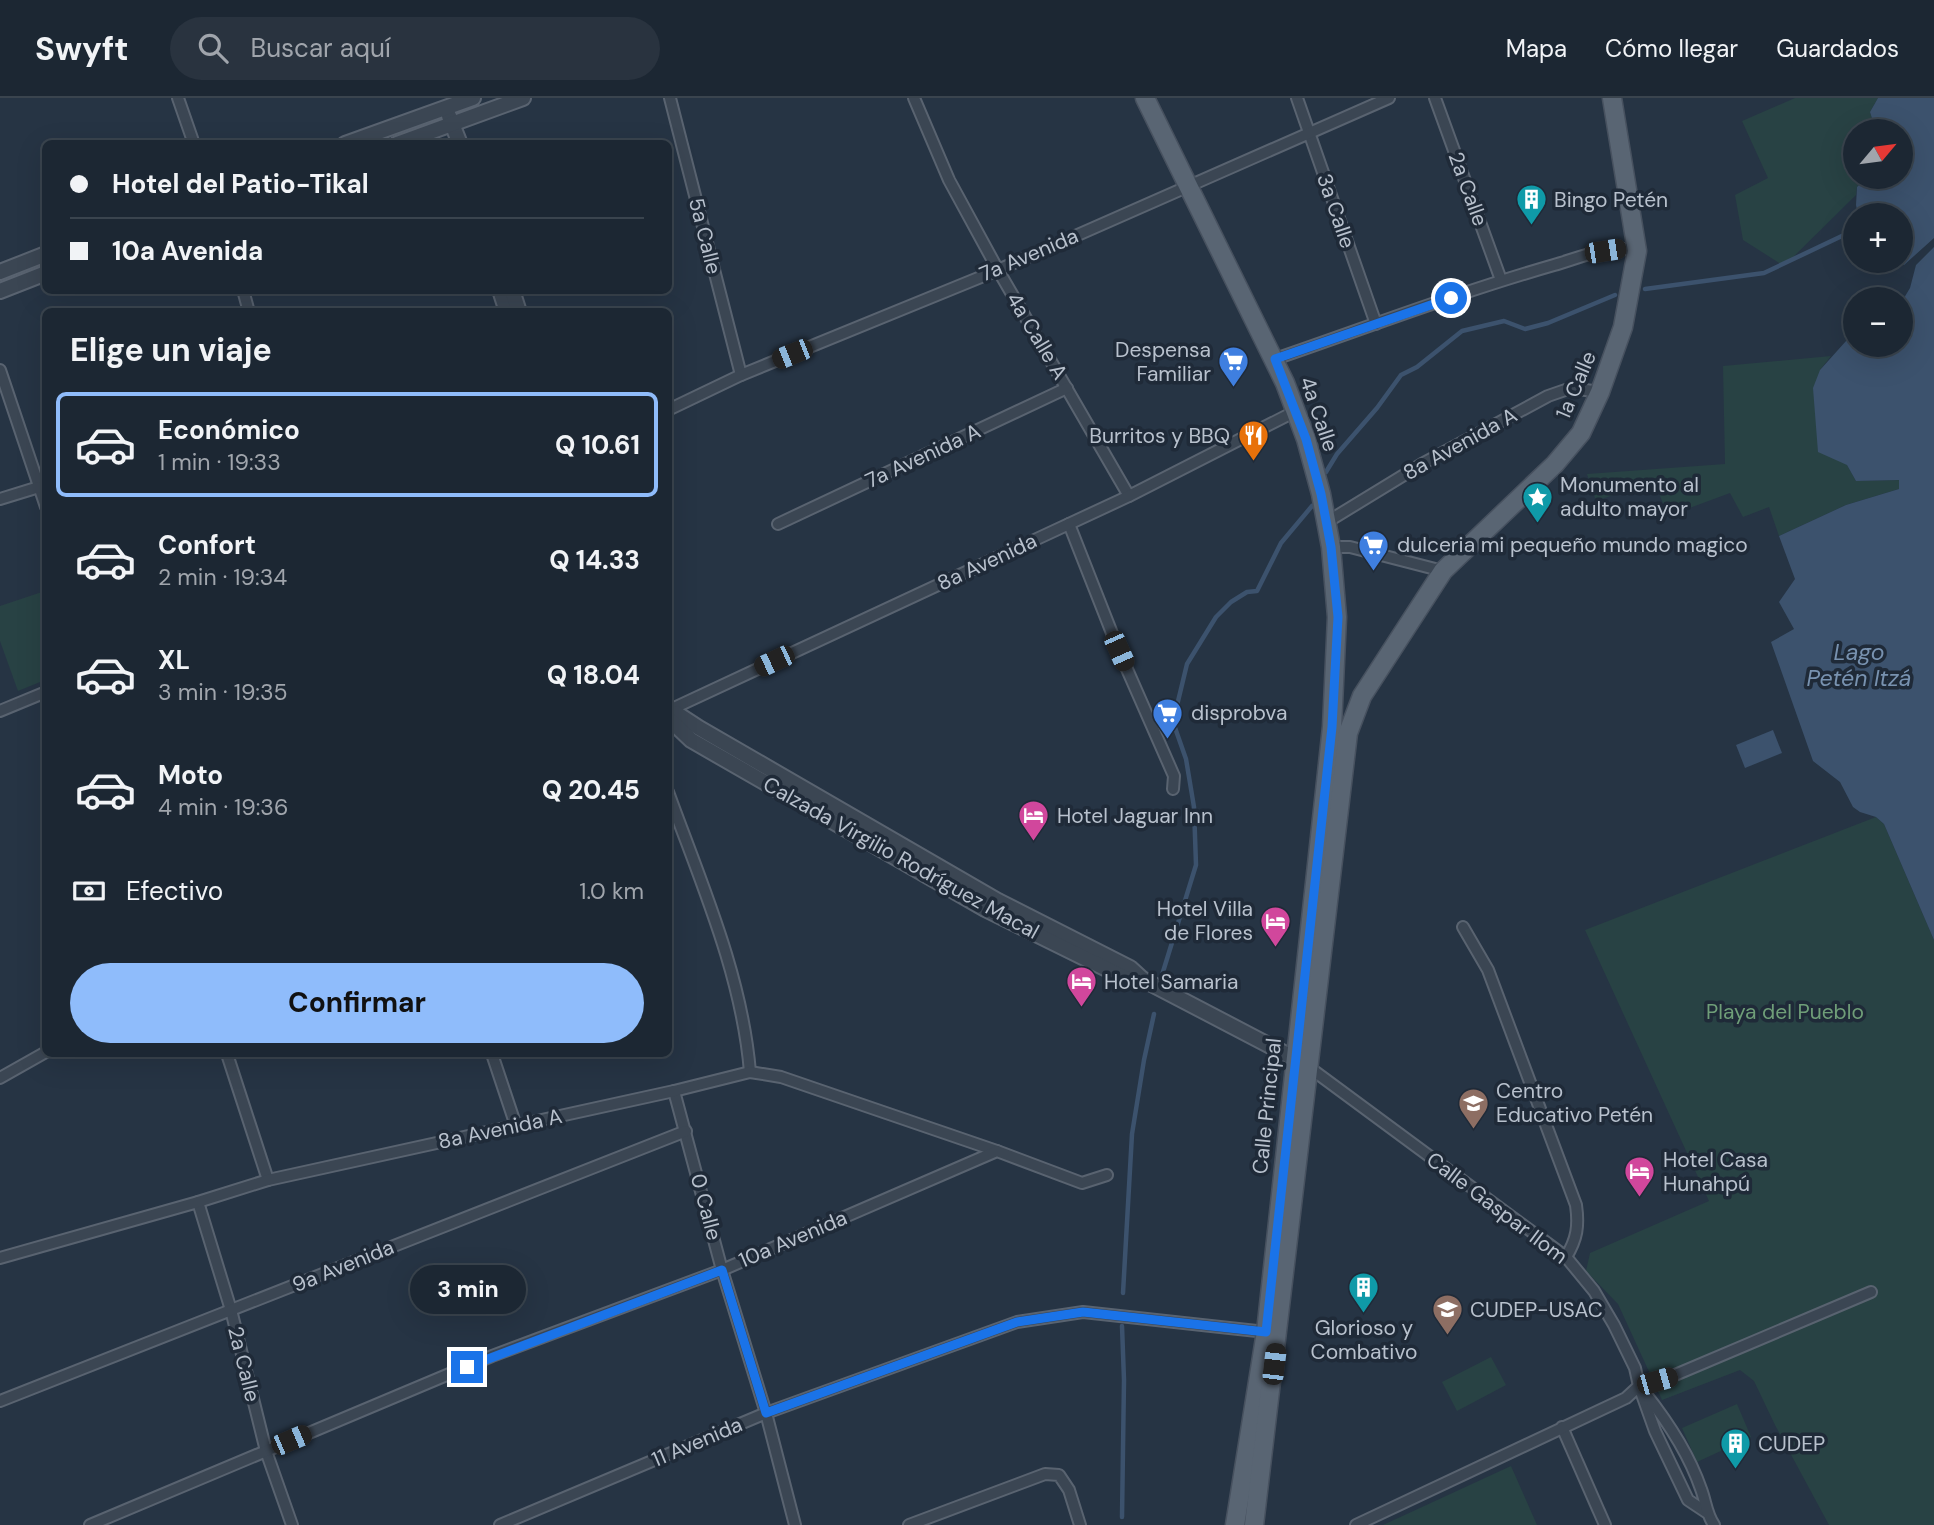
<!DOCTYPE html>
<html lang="es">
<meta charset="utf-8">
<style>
body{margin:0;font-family:"DM Sans",sans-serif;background:#29333f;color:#f1f3f6;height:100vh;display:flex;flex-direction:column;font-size:26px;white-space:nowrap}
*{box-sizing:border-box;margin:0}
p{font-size:23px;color:#a0a5ac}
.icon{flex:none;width:38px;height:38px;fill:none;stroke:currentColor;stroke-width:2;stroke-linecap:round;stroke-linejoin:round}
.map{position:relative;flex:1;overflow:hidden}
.drawer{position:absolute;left:42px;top:210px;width:630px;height:749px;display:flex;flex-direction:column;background:#1c2733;border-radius:10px;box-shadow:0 7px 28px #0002,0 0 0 2px #3a444e}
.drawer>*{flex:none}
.banner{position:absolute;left:42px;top:42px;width:630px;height:154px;border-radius:10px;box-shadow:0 7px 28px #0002,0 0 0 2px #3a444e;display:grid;align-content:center;height:154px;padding:0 28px;background:#1c2733}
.needle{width:46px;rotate:61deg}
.fabs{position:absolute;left:1843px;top:21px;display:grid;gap:14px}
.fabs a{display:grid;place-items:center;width:70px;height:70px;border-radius:50%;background:#1c2733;box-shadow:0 7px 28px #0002,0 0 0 2px #3a444e;font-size:35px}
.end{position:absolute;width:32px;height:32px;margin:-16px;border:9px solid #1a73e8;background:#fff;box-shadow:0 0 0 4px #fff}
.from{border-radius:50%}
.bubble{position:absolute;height:49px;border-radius:24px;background:#1c2733;box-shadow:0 7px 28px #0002,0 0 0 2px #3a444e;font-size:23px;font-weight:700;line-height:49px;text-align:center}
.car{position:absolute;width:21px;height:42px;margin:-21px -10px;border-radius:9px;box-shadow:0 0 5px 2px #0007;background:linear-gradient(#222 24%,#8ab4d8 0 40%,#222 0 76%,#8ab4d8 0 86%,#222 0)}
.banner b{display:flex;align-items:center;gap:24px;height:66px;font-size:26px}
.banner b+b{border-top:2px solid #3a444e}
.banner i{width:18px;height:18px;background:#f1f3f6}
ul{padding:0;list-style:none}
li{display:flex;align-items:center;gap:21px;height:105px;margin:0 14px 10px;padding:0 14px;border:4px solid transparent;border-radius:10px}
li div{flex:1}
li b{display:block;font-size:26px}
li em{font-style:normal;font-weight:700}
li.current{border-color:#8fbcfb}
li>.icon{width:63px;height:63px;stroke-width:1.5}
h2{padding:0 28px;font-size:32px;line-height:84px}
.pay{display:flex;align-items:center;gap:18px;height:77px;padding:0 28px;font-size:26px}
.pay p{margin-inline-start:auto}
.primary-button{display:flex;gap:14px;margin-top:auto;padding:14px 28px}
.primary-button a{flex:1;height:80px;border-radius:42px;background:#8fbcfb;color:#111;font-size:28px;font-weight:700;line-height:80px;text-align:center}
header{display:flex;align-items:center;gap:42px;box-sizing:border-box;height:98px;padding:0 35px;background:#1c2733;border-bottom:2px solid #3a444e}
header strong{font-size:33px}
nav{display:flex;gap:38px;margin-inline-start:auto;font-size:24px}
.search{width:490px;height:63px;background:#29333f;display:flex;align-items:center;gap:18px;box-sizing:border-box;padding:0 24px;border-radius:38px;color:#a0a5ac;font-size:26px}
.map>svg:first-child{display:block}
.green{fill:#284244}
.water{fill:#3c526d}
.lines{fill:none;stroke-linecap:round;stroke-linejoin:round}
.stream{stroke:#3c526d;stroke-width:4.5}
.minor-casing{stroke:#596370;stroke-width:14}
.tertiary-casing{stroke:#596370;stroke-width:18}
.primary-casing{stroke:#47515f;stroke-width:21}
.minor{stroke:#3b4653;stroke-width:10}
.tertiary{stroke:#3b4653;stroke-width:14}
.primary{stroke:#596573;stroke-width:18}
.route{stroke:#1a73e8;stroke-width:9}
.labels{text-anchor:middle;stroke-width:7;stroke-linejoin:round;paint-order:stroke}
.street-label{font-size:21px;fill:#b8c1cd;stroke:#1f2a38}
.poi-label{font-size:21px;fill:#b8c1cd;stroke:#1f2a38;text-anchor:start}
.park-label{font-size:21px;fill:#6f9e78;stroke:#1f2a38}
.water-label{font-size:23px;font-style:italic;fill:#7892b0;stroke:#1f2a38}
</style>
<header>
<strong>Swyft</strong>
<div class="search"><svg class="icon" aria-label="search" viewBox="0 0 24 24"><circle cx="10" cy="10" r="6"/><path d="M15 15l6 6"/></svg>Buscar aquí</div>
<nav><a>Mapa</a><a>Cómo llegar</a><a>Guardados</a></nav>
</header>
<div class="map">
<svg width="1934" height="1427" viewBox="0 0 1934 1427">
<rect width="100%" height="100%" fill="#263444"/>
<g class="green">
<polygon points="1795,0 1878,0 1870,14 1876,33 1855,33 1855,79 1867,79 1857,89 1856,97 1784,168 1743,142 1735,97 1768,80 1742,23"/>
<polygon points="1831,258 1820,272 1847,367 1856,383 1900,382 1899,391 1846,407 1779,438 1769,409 1743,419 1730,395 1668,418 1654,383 1596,403 1587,376 1725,366 1723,268"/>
<polygon points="45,493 45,582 18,593 0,543 0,508"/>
<polygon points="1876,719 1884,726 1934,842 1934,1427 1829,1427 1775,1327 1754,1283 1740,1272 1662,1302 1618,1206 1586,1173 1590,1155 1709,1103 1585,832"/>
<polygon points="1491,1259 1506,1287 1457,1313 1442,1284"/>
<polygon points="1737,1306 1751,1339 1697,1364 1682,1330"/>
<polygon points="1511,1368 1537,1427 1383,1427"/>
</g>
<g class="water">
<polygon points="1878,0 1934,0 1934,140 1904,167 1899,163 1900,163 1900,117 1858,117 1856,107 1857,89 1867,79 1900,79 1900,33 1876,33 1870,14"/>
<polygon points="1934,149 1934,842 1884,726 1876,719 1860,714 1853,709 1840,684 1813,663 1771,544 1794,531 1779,504 1795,481 1779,438 1846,407 1899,391 1899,382 1856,383 1847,367 1818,354 1813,290 1820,272 1855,233 1855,247 1900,247 1901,205 1910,190 1916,167"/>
<polygon points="1773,632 1782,655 1745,670 1736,647"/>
</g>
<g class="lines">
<g class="stream">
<polyline points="1645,191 1764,175 1844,137 1855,136"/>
<polyline points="1326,374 1337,356 1377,310 1401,277 1417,269 1462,233 1504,223 1525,231 1548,225 1615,197"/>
<polyline points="1162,877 1196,767 1194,709 1186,661 1173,624 1187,566 1216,519 1231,504 1247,494 1257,493 1281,445 1312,408"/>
<polyline points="1123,1195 1132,1036 1144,962 1154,916"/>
<polyline points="1122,1228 1124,1282 1122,1419"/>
</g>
<defs>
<g id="minor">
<polyline points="178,0 194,46"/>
<polyline points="670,0 741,277"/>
<polyline points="914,0 949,82 998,172 1129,398"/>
<polyline points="1297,0 1376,226"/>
<polyline points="1435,0 1501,182"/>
<polyline points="243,192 249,214"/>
<path d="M1275 261C1368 229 1460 194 1554 167 1579 160 1611 145 1637 153"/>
<polyline points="0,272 46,409"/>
<polyline points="668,312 741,277 998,172 1389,0"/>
<polyline points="0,401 39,389"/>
<polyline points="1327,424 1422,366 1548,298 1571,290 1600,294"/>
<polyline points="778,426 1067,290"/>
<polyline points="1069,426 1119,553 1174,678 1173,691"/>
<polyline points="1331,449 1350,449 1443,473"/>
<polyline points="676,609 1129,398 1296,313"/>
<polyline points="0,613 46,594"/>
<path d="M668 694C701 785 742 877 750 974"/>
<path d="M1463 829 1488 872 1576 1107C1579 1128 1577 1141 1566 1159"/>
<polyline points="227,956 268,1082"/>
<polyline points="492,956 516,1028"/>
<polyline points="1310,970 1566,1159 1594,1193 1614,1227 1635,1270 1639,1288 1655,1333 1688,1402 1706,1414"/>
<polyline points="0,980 46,954"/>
<polyline points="674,993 722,1172 766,1315 795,1427"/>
<polyline points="198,1104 231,1212 266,1353 292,1427"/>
<polyline points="0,1160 198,1104 268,1082 674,993 750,974 781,979 997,1053"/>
<path d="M1645 1295C1668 1324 1689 1356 1701 1391 1706 1404 1706 1415 1714 1427"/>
<polyline points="0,1303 686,1033"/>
<polyline points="1562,1329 1605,1427"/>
<polyline points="90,1427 492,1258 722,1172 997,1053 1082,1085 1107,1077"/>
<polyline points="500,1427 766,1315 1017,1224 1083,1214 1266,1234"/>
<polyline points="909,1427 1045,1376 1059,1377 1069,1392 1080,1427"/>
<polyline points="1356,1427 1626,1300 1639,1288 1675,1277 1871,1194"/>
</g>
<g id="tertiary">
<polyline points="449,18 460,46"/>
<polyline points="345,46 473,0"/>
<polyline points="397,46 523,0"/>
<polyline points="0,174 46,156"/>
<polyline points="500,192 507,214"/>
<polyline points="512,192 519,214"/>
<polyline points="0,193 46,175"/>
<polyline points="676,615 699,630 998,803 1130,870 1142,881 1303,965"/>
<polyline points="669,621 691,642 985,811 1125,880 1142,881"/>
</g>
<g id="primary">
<polyline points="1145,0 1285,285 1306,341 1321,396 1331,449 1337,519 1332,629 1266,1234 1235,1427"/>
<polyline points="1254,1427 1348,635 1362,598 1443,473 1555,366 1581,335 1600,294 1623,229 1637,153 1612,0"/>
</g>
</defs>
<use href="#minor" class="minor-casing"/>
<use href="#tertiary" class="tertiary-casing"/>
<use href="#primary" class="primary-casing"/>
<use href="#minor" class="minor"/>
<use href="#tertiary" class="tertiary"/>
<use href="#primary" class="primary"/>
</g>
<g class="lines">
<polyline class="route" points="467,1269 722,1172 766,1315 1017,1224 1083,1214 1266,1234 1332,629 1338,519 1331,449 1321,396 1306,341 1275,261 1451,200"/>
</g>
<defs>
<symbol id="building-pin" viewBox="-11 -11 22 30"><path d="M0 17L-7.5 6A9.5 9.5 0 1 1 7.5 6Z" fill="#0f9aa8" stroke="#1f2a38"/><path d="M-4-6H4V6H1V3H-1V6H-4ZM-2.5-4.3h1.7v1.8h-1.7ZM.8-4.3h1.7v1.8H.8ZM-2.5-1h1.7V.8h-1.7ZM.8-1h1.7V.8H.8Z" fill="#fff"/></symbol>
<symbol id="supermarket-pin" viewBox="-11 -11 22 30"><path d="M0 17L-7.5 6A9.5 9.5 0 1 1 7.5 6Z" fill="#3f7fe0" stroke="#1f2a38"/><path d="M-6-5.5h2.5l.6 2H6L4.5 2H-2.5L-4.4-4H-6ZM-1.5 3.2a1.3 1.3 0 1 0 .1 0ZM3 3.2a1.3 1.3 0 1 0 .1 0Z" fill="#fff"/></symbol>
<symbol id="restaurant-pin" viewBox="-11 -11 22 30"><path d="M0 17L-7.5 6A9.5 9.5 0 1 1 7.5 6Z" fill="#e8710a" stroke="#1f2a38"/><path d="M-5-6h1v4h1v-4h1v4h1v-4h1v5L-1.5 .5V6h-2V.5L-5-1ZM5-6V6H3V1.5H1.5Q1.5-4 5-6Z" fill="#fff"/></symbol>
<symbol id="sight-pin" viewBox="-11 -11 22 30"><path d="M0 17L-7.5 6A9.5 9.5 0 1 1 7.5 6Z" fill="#0f9aa8" stroke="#1f2a38"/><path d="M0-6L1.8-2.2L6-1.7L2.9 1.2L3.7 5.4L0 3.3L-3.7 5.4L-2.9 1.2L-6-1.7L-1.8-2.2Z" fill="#fff"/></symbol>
<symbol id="hotel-pin" viewBox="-11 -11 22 30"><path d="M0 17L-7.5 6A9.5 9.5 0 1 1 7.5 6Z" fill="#d1479c" stroke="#1f2a38"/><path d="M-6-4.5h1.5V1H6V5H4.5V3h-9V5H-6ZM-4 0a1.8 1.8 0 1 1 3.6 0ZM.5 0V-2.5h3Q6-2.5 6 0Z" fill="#fff"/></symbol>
<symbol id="school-pin" viewBox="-11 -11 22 30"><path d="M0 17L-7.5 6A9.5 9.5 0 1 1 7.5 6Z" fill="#8d6e63" stroke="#1f2a38"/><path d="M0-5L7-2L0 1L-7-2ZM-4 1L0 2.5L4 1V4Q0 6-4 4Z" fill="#fff"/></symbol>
<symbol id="university-pin" viewBox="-11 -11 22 30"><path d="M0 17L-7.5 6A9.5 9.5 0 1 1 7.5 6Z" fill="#8d6e63" stroke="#1f2a38"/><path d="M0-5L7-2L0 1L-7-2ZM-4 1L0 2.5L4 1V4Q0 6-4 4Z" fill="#fff"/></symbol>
</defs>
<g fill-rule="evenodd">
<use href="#building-pin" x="1514" y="84" width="35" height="47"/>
<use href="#supermarket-pin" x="1216" y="246" width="35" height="47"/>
<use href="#restaurant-pin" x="1236" y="320" width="35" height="47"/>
<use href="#sight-pin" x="1520" y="382" width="35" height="47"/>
<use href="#supermarket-pin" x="1356" y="430" width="35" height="47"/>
<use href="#supermarket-pin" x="1150" y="598" width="35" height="47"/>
<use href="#hotel-pin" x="1016" y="700" width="35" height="47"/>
<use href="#hotel-pin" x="1258" y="806" width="35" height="47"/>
<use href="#hotel-pin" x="1064" y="866" width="35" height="47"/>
<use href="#school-pin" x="1456" y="988" width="35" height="47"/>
<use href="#hotel-pin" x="1622" y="1056" width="35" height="47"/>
<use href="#building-pin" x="1346" y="1172" width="35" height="47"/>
<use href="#university-pin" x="1430" y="1194" width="35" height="47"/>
<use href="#building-pin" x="1718" y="1328" width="35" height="47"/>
</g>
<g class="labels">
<g class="street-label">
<text transform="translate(1468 91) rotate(70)" y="7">2a Calle</text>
<text transform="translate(1336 113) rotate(71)" y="7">3a Calle</text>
<text transform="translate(705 138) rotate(76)" y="7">5a Calle</text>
<text transform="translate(1029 157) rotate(-23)" y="7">7a Avenida</text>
<text transform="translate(1037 238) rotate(59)" y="7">4a Calle A</text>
<text transform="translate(1576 287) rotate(-67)" y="7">1a Calle</text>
<text transform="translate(1319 316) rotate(71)" y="7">4a Calle</text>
<text transform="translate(1460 346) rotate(-29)" y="7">8a Avenida A</text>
<text transform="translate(923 358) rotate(-25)" y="7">7a Avenida A</text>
<text transform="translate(987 464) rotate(-25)" y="7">8a Avenida</text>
<text transform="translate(901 760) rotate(29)" y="7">Calzada Virgilio Rodríguez Macal</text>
<text transform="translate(1267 1008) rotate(-84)" y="7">Calle Principal</text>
<text transform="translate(500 1031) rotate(-12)" y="7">8a Avenida A</text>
<text transform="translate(706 1109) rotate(75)" y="7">0 Calle</text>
<text transform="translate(1497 1110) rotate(37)" y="7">Calle Gaspar Ilom</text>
<text transform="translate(793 1141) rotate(-23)" y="7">10a Avenida</text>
<text transform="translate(343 1168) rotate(-22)" y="7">9a Avenida</text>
<text transform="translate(244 1266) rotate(76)" y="7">2a Calle</text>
<text transform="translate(697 1344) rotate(-23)" y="7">11 Avenida</text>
</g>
<g class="poi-label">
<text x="1554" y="109">Bingo Petén</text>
<text x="1211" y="259" text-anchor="end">Despensa<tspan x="1211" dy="24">Familiar</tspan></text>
<text x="1230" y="345" text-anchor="end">Burritos y BBQ</text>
<text x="1560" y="394">Monumento al<tspan x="1560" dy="24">adulto mayor</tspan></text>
<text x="1397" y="454">dulceria mi pequeño mundo magico</text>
<text x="1191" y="622">disprobva</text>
<text x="1057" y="725">Hotel Jaguar Inn</text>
<text x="1253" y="818" text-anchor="end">Hotel Villa<tspan x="1253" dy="24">de Flores</tspan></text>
<text x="1104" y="891">Hotel Samaria</text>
<text x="1496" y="1000">Centro<tspan x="1496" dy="24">Educativo Petén</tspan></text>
<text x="1663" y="1069">Hotel Casa<tspan x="1663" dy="24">Hunahpú</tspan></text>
<text x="1470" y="1219">CUDEP-USAC</text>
<text x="1364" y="1237" text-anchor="middle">Glorioso y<tspan x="1364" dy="24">Combativo</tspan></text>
<text x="1758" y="1353">CUDEP</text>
</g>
<g class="park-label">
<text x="1785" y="921">Playa del Pueblo</text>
</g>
<g class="water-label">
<text x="1859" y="562">Lago<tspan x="1859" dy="26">Petén Itzá</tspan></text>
</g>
</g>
</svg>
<div class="fabs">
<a><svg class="needle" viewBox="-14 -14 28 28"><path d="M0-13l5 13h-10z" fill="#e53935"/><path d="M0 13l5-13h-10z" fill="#a0a5ac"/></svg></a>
<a>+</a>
<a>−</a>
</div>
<i class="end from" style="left:1451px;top:200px"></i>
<i class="end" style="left:467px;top:1269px"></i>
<div class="bubble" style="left:410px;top:1167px;width:116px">3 min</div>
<i class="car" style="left:1605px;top:153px;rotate:81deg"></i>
<i class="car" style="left:792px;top:256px;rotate:248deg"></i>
<i class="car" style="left:1119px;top:553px;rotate:156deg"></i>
<i class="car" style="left:774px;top:563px;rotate:245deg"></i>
<i class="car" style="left:1274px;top:1266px;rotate:7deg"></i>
<i class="car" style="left:1657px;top:1283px;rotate:74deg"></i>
<i class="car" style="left:291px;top:1342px;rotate:67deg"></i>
<div class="banner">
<b><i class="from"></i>Hotel del Patio-Tikal</b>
<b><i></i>10a Avenida</b>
</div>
<section class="drawer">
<h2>Elige un viaje</h2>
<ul>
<li class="current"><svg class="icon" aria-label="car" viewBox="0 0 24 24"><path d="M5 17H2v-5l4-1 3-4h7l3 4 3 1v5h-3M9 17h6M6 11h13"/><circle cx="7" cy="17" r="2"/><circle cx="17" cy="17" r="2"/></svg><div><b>Económico</b><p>1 min · 19:33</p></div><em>Q 10.61</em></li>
<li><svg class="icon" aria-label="car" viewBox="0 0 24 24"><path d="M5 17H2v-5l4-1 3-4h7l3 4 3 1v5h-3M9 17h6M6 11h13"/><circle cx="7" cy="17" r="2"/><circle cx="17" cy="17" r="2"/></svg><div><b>Confort</b><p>2 min · 19:34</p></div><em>Q 14.33</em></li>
<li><svg class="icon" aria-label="car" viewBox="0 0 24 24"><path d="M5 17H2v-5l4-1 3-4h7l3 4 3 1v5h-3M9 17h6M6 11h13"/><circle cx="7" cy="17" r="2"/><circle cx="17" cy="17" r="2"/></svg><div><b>XL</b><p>3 min · 19:35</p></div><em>Q 18.04</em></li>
<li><svg class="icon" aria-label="car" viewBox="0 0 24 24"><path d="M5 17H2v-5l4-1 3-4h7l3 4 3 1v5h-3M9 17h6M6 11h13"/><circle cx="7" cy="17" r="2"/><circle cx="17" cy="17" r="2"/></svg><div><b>Moto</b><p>4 min · 19:36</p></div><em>Q 20.45</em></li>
</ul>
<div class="pay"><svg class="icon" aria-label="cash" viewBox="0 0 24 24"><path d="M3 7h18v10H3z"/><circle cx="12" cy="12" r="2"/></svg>Efectivo<p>1.0 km</p></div>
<div class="primary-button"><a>Confirmar</a></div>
</section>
</div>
